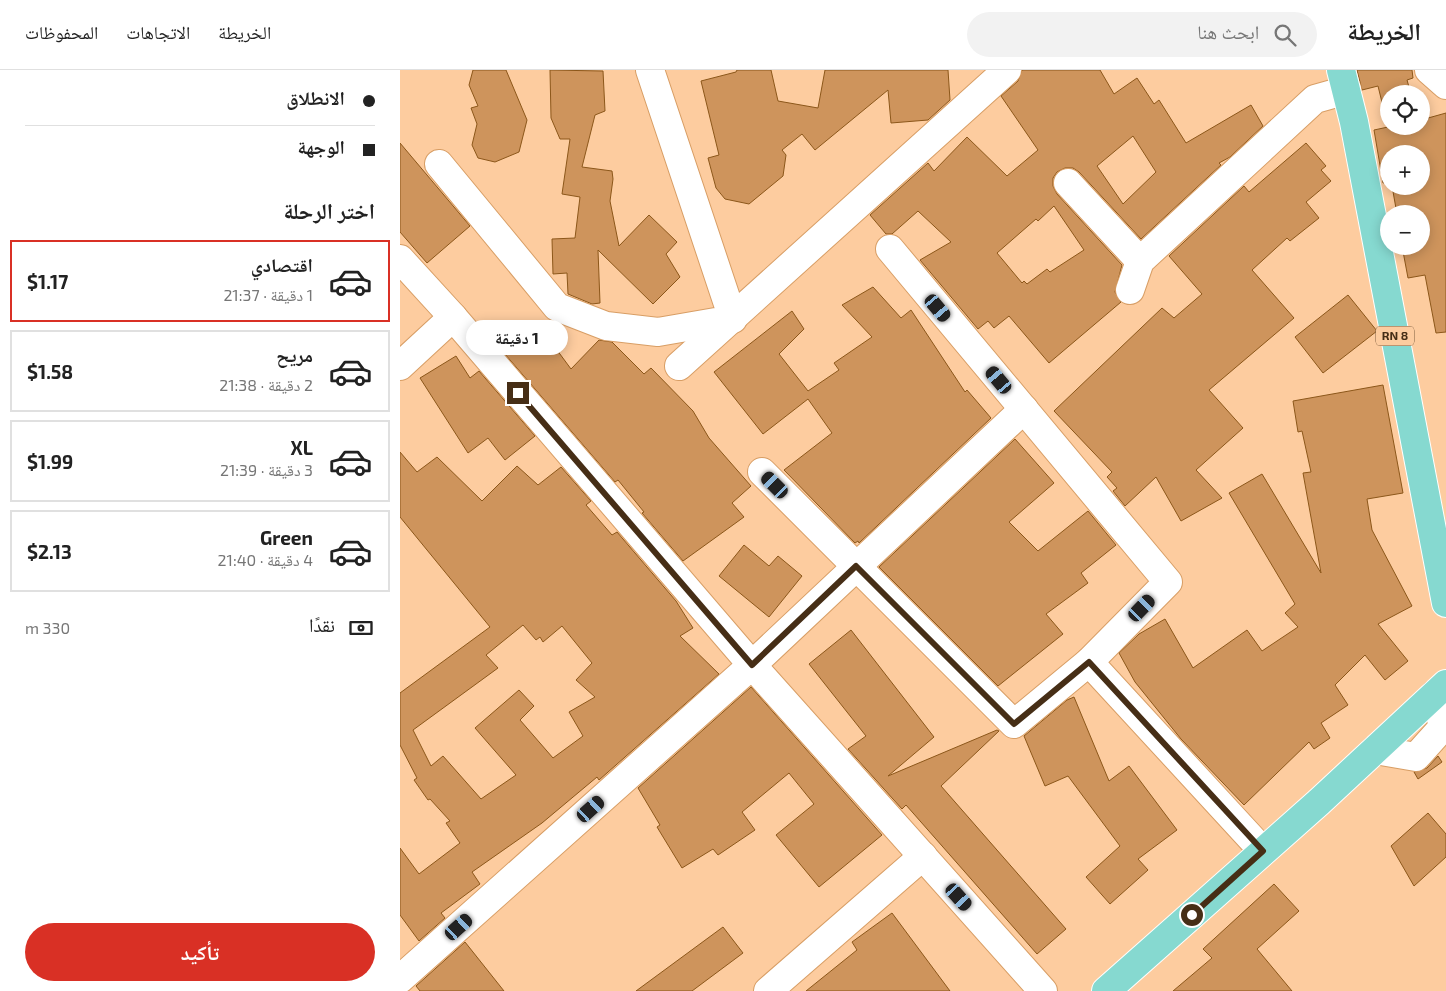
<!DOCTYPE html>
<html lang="ar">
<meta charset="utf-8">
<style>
body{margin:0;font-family:"Exo 2","Noto Naskh Arabic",sans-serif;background:#f2f2f2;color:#222;direction:rtl;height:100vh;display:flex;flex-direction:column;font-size:19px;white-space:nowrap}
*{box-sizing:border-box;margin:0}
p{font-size:16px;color:#767676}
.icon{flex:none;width:28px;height:28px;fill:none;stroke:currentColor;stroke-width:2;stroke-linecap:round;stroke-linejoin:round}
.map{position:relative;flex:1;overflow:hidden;direction:ltr}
.details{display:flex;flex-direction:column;background:#fff;width:400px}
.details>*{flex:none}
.hud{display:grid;align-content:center;height:110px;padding:0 25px;background:#fff}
.tools{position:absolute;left:980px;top:15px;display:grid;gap:10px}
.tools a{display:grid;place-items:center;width:50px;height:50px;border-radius:50%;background:#fff;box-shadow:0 2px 12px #0003;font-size:25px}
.end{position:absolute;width:22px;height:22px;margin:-11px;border:6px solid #462e16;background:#fff;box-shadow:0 0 0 2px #fff}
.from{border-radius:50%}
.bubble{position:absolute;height:35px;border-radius:18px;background:#fff;box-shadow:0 2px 12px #0003;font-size:16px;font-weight:700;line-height:35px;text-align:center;direction:rtl}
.car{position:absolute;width:15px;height:30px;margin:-15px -8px;border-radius:6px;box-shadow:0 0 4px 1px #0007;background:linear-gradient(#222 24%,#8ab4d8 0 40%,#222 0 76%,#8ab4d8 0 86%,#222 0)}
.hud b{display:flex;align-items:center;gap:18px;height:48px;font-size:19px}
.hud b+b{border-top:1px solid #e0e0e0}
.hud i{width:12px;height:12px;background:#222}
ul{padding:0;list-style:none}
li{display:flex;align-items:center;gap:15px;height:82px;margin:0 10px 8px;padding:0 15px;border:2px solid #e0e0e0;border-radius:0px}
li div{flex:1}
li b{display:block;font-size:19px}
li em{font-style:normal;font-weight:700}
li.on{border-color:#d93025}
li>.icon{width:45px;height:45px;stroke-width:1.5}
h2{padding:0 25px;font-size:22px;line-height:60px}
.pay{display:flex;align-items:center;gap:12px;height:55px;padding:0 25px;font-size:19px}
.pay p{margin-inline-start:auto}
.button{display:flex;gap:10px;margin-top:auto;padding:10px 25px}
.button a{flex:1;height:58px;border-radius:30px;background:#d93025;color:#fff;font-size:20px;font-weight:700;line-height:58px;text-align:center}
header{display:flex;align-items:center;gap:30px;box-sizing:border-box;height:70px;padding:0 25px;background:#fff;border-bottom:1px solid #e0e0e0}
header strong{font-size:24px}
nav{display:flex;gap:28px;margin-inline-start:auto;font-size:18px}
.search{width:350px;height:45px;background:#f2f2f2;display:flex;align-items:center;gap:12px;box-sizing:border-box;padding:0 18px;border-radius:28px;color:#767676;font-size:19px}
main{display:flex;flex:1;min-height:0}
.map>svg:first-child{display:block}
.building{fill:#ce945c;stroke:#8c571a;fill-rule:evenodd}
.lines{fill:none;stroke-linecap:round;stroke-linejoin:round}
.minor-casing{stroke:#d89e65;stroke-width:30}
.major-casing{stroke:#fff;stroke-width:30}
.minor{stroke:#fff;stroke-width:28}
.major{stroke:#86d9d0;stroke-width:28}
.route{stroke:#462e16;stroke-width:6}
.labels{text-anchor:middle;stroke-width:4;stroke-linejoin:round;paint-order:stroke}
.shield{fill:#fdcc9f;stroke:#7d5d3f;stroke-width:1}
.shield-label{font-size:12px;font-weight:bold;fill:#462e16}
</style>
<header>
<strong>الخريطة</strong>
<div class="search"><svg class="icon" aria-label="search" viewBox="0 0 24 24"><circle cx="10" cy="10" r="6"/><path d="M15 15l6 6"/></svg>ابحث هنا</div>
<nav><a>الخريطة</a><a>الاتجاهات</a><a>المحفوظات</a></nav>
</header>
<main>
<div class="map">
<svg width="1046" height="921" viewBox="0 0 1046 921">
<rect width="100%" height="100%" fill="#fdcc9f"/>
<g class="building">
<polygon points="73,0 106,0 127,50 119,82 95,92 78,88 72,75 77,54 71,38 78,36 69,15"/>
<polygon points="150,0 203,1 205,41 195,45 182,97 212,101 213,109 210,131 219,176 249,145 277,172 266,184 280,207 253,234 198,180 200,233 192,234 168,224 167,203 153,204 152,169 175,168 180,127 162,124 170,69 160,69 151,48"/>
<polygon points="337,0 371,0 378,31 418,38 425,0 548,0 550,30 528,50 491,53 488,20 415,80 402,64 382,80 386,85 383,106 349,134 325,129 316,118 308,88 319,85 301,11 336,2"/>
<path d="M622 0H700L714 24 737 8 754 34 759 30 786 73 851 35 863 56 830 87 819 93 821 95 741 169 679 102 673 98H665L657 102 653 108V116L657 124 722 195 715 222 721 232 649 293 609 246 594 258 588 251 578 259 520 190 551 172 518 141 492 164H486L470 145 528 93 534 101 567 67 607 106 638 80 601 26 618 11ZM733 66 756 102 723 134 697 96ZM654 136 684 180 650 202 647 199 627 214 624 211 622 213 597 183 636 149 638 151Z"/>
<polygon points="957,0 1012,0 1013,8 1007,10 1011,24 989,24 989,56 1021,56 1021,50 1046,43 1046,262 1036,263 1025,205 1008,208 1002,176 1021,176 1021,144 997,144 992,116 1021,116 1021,84 989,84 989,112 983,113 974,60 988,57 978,16 962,20"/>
<polygon points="0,73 70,156 27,193 0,162"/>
<polygon points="906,73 926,96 921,100 931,111 906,132 919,148 890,171 887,168 852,200 894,248 809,320 843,358 796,400 822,428 781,451 756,407 725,436 713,421 717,418 707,407 712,402 654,341 762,238 774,248 802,224 769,186 844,116 849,122"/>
<polygon points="473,217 501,248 511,240 565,322 567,320 591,348 459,473 458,471 455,473 384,400 432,363 408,329 363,364 314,302 392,241 404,259 379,284 408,321 439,300 434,293 472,267 442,235"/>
<polygon points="948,225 977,261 923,303 895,267"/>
<polygon points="140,257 171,299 199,270 212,272 244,304 251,298 293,341 309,368 351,416 332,433 344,447 283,491 242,443 244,442 218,410 215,412 104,283"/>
<polygon points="56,286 70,308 79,301 135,366 105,390 88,368 68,383 20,308"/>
<polygon points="983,315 1003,423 967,429 972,460 1012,536 978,554 1008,591 985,610 965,585 935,615 948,635 921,653 930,668 914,679 909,672 844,735 781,669 735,612 719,583 739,564 765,549 793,598 847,560 862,581 898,557 885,543 895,534 829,423 862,404 921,503 903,403 911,402 902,361 898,362 893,331"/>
<polygon points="615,369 654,413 609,452 638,481 688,441 716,475 681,503 688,513 646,544 663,564 598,616 479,497"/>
<path d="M0 382 17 402 37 387 82 431 117 396 138 415 161 397 191 431 186 435 212 465 217 462 276 531 293 558 280 566 319 604 199 710 197 707 142 753 72 802 80 814 41 843 45 848 19 871 0 845V778L19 804 60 773 46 753 50 751 30 729 28 730 14 710 17 708 0 675V623L90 557 0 447ZM123 555 136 570 140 567 143 572 162 556 192 593 176 610 195 627 169 642 183 666 153 688 120 650 134 636 119 620 75 658 116 705 81 729 43 686 31 696 13 660 98 598 86 585Z"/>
<polygon points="344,475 369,496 378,486 402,506 369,547 319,506"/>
<polygon points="451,560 534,667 488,706 597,660 599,661 541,716 666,859 637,884 506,735 502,739 448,679 466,666 409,594"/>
<polygon points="351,617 482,765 419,817 376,765 414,734 389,703 342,742 355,760 318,785 313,779 282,798 257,757 260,755 238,718"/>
<polygon points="674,627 709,711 729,696 777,760 738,789 748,800 710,834 686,807 720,776 668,706 645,716 624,666 667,630"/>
<polygon points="1038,686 1042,692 1018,709 1014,702 1027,698"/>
<polygon points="1028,743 1046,764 1046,787 1014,816 991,776"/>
<polygon points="874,814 899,841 857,879 892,921 773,921 812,888 803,879"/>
<polygon points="492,843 550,921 406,921 457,880 452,872"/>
<polygon points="323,857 343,883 292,921 236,921"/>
<polygon points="65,872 104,921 20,921 16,916"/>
</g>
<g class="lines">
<defs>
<g id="minor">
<polyline points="1029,0 1046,15"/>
<polyline points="39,94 157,237 206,256 258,262 333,249 250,0"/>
<polyline points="668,113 740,191"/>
<polyline points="0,189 53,247 352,595 643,921"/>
<polyline points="730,220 740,191 915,29 947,20"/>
<polyline points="0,296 53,247"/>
<polyline points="279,296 607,0"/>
<polyline points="362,402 614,654 689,592 768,512 490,179"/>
<polyline points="689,592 863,781"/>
<polyline points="975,680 1016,687 1043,657 1035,624"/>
<polyline points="0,909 352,595 624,339"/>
<polyline points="368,921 523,786"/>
</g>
<g id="major">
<polyline points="941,0 954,52 1046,533"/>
<polyline points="706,921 919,732 1046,614"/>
</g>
</defs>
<use href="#minor" class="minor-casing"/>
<use href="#major" class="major-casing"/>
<use href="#minor" class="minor"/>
<use href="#major" class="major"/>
</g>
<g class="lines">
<polyline class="route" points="118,323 352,595 456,496 614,654 689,592 863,781 792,845"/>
</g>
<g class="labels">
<rect class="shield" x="976" y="256.5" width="38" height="19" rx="4"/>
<g class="shield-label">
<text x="995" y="270">RN 8</text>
</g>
</g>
</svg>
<div class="tools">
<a><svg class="icon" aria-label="locate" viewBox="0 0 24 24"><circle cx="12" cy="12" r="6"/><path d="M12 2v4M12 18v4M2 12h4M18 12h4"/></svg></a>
<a>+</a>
<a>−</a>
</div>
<i class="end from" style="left:792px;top:845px"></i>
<i class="end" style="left:118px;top:323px"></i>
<div class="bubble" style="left:66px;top:250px;width:102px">1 دقيقة</div>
<i class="car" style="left:538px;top:238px;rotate:140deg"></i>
<i class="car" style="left:599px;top:310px;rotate:320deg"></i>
<i class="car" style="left:375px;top:415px;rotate:315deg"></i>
<i class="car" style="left:742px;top:538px;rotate:44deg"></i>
<i class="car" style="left:191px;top:739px;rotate:48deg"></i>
<i class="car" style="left:559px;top:827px;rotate:138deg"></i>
<i class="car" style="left:59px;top:857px;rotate:48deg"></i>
</div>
<section class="details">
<div class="hud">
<b><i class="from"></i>الانطلاق</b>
<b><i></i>الوجهة</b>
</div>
<h2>اختر الرحلة</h2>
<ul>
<li class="on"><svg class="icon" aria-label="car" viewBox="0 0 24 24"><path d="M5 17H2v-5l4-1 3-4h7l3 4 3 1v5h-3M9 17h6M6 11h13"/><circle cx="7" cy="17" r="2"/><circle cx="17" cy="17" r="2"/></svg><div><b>اقتصادي</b><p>1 دقيقة · 21:37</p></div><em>$1.17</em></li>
<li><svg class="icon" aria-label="car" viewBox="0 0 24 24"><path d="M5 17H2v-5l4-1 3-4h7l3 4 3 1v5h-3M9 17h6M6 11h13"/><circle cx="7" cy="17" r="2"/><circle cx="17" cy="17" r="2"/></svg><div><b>مريح</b><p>2 دقيقة · 21:38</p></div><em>$1.58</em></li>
<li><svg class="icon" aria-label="car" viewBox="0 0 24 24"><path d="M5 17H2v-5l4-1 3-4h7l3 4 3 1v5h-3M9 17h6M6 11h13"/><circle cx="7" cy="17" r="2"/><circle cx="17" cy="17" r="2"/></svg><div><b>XL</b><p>3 دقيقة · 21:39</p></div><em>$1.99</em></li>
<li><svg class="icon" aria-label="car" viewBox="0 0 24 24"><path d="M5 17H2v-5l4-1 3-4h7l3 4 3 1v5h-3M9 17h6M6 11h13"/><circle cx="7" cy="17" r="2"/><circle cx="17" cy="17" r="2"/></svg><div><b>Green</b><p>4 دقيقة · 21:40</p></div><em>$2.13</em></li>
</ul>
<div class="pay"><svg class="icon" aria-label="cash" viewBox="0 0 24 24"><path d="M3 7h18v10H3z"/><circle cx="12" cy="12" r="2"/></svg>نقدًا<p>330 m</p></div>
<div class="button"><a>تأكيد</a></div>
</section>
</main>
